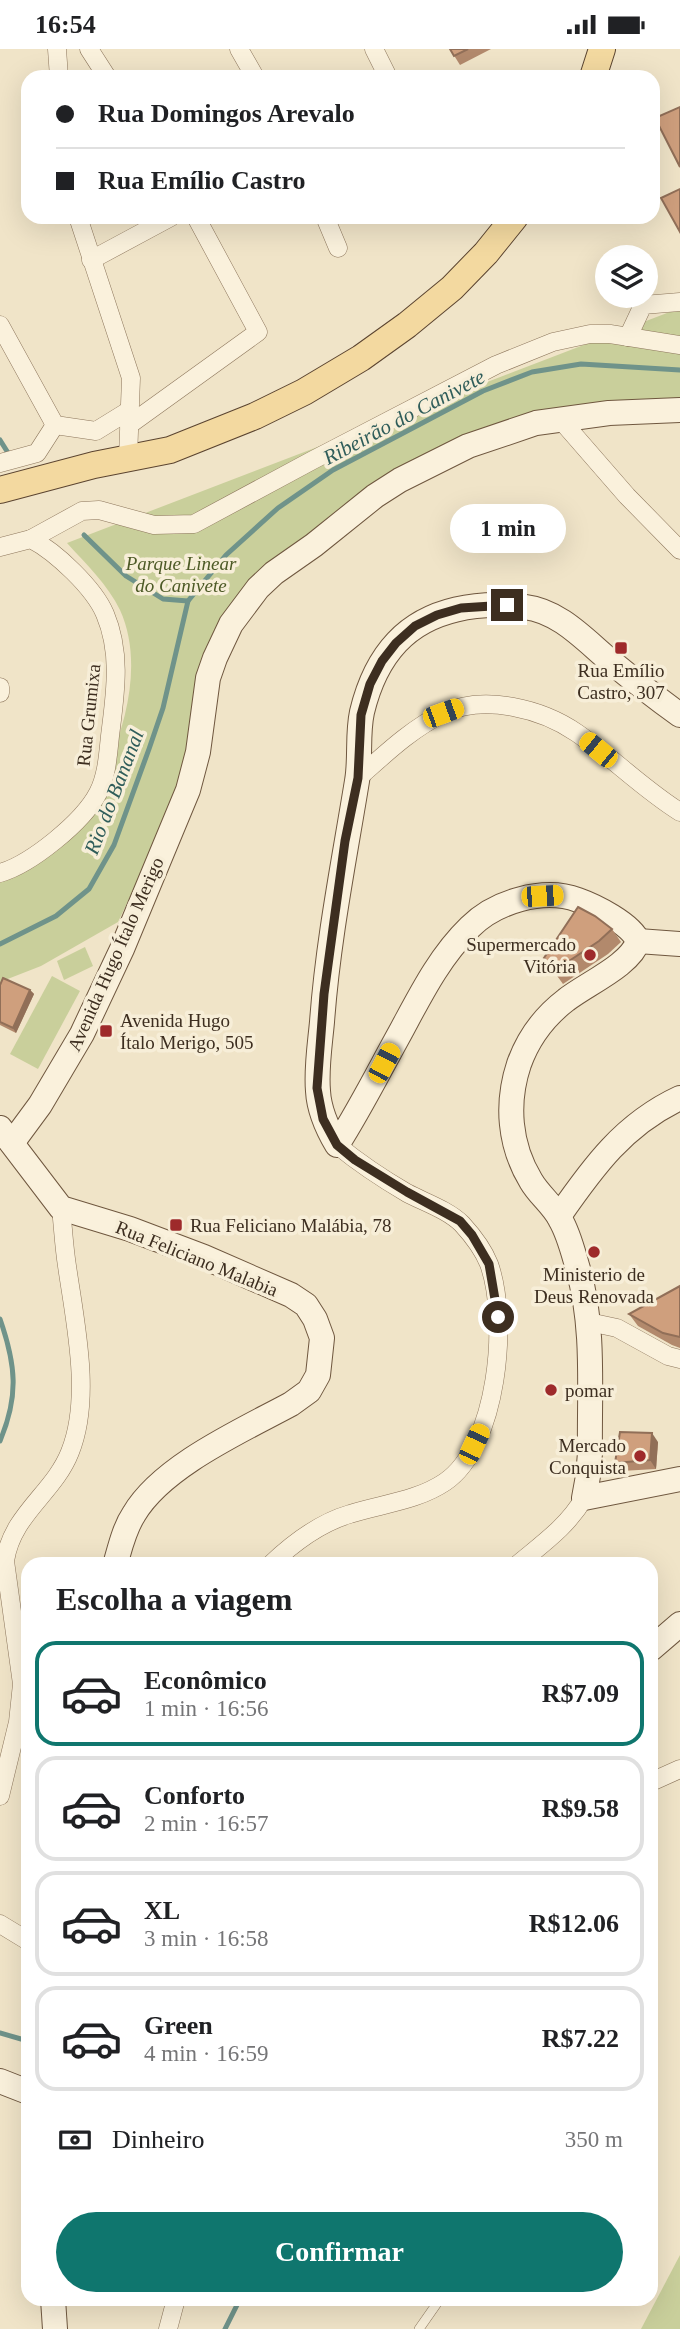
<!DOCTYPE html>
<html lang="pt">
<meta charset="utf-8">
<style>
body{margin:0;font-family:Georgia,serif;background:#f6f6f6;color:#202124;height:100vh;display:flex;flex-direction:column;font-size:26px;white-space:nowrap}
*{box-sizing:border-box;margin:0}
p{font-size:23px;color:#757577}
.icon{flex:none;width:38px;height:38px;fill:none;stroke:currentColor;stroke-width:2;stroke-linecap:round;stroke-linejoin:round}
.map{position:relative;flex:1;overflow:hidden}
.details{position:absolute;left:21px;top:1508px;width:637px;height:749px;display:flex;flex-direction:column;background:#fff;border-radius:21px;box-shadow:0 7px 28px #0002}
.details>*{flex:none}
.guide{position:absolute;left:21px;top:21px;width:639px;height:154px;border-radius:21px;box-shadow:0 7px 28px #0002;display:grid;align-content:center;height:154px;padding:0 35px;background:#fff}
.controls{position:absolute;left:595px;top:196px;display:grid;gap:14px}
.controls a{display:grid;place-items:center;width:63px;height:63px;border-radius:50%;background:#fff;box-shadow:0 7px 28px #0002;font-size:35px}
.end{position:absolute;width:32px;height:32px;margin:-16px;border:9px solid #3d2e20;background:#fff;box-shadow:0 0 0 4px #fff}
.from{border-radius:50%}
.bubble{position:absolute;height:49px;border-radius:24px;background:#fff;box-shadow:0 7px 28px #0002;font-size:23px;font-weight:700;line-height:49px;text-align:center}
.car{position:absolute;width:21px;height:42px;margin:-21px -10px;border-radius:9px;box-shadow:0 0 5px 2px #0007;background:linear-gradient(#f5c518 24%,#345 0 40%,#f5c518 0 76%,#345 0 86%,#f5c518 0)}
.guide b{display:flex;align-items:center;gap:24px;height:66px;font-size:26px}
.guide b+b{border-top:2px solid #e0e0e0}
.guide i{width:18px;height:18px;background:#202124}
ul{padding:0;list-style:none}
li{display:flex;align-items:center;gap:21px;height:105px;margin:0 14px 10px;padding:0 21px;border:4px solid #e0e0e0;border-radius:21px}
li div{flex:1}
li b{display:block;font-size:26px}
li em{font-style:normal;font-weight:700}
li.selected{border-color:#0f766e}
li>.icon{width:63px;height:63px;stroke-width:1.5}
h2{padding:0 35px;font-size:32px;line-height:84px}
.pay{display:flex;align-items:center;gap:18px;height:77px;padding:0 35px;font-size:26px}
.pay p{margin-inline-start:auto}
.button{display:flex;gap:14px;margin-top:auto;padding:14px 35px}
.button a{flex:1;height:80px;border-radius:42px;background:#0f766e;color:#fff;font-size:28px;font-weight:700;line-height:80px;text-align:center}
.status{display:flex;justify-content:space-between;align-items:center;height:49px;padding:0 35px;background:#fff;direction:ltr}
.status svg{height:19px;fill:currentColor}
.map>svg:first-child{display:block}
.green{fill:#c9cf9b}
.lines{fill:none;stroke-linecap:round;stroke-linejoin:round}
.stream{stroke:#6f938a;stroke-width:5}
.lane-casing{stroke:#8d765c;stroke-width:10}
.street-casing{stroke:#8d765c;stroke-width:19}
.secondary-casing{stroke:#6f573f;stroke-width:26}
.primary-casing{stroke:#5b4430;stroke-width:28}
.lane{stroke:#faf1dc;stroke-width:9}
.street{stroke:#faf1dc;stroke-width:18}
.secondary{stroke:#faf1dc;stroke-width:24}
.primary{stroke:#f3d9a0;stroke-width:26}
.wall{fill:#b2896c}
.shaded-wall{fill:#916f58}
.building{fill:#cf9f7d;stroke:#916f58;stroke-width:2}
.route{stroke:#3d2e20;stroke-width:9}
.poi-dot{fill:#9e2a2b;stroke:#f7eed8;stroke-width:2.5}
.labels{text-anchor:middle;stroke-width:7;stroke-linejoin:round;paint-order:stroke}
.park-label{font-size:19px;font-style:italic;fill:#4d5a26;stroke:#f7eed8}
.poi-label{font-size:19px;fill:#3d2e20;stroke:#f7eed8;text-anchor:start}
.street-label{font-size:19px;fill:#3d2e20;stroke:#f7eed8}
.water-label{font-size:21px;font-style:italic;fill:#2f5d5a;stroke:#f7eed8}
</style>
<div class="status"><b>16:54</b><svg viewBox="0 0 49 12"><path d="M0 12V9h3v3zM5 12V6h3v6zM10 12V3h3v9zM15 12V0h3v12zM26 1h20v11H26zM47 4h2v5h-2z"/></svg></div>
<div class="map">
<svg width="680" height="2280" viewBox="0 0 680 2280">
<rect width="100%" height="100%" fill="#f0e4c8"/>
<g class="green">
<path d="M680 259V354L622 357 412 422 218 587 187 708 160 785 118 873 41 917 0 933V834C21 823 46 812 64 796 73 789 78 774 84 765 116 708 149 625 120 561 108 536 86 515 67 494Z"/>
<polygon points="85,898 93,917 64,931 57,912"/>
<polygon points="52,927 80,942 38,1020 10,1005"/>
<polygon points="680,2206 680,2280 641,2280"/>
</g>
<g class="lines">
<g class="stream">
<polyline points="0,391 10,407"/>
<polyline points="84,486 126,527 163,550 188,552"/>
<polyline points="0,895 56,867 89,840 114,796 149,700 163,659 188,552 226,506 278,459 333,421 483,342 532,323 581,315 680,321"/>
<path d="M0 1270C16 1316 19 1347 0 1392"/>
<polyline points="0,1984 28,1992"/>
<polyline points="225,2280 240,2250"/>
</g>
<defs>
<polyline id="lane" points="419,2280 440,2250"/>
<g id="street">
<polyline points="57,0 59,28"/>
<polyline points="89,0 107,28"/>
<polyline points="239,0 255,28"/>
<polyline points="374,0 388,28"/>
<polyline points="78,168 131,329 128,409"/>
<polyline points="325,168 338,199"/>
<polyline points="91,211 171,168"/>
<polyline points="0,276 55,376 96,382 130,361"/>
<polyline points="628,288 643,256 680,253"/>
<polyline points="560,370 627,447 680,501"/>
<polyline points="129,376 258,283 196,168"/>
<polyline points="0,414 37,404 55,376"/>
<polyline points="31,490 82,462 99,461 154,476 194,475 313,411 496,316 553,293 590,285 610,285 680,296"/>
<path d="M0 498 31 490C56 503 94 539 105 565 122 605 115 646 110 687 108 705 107 727 98 744 83 773 31 815 0 824"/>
<polyline points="0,638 0,644"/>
<path d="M358 729C384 706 412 679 444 664 485 645 542 660 577 684 613 709 643 740 680 763"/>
<polyline points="589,1273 617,1279 668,1307 680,1310"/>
<path d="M270 1516C293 1494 319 1474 350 1465 381 1455 417 1452 445 1433 498 1397 509 1271 489 1215 483 1200 473 1187 462 1175 448 1161 424 1153 407 1144 383 1130 359 1114 337 1096"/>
<path d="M517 1516C542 1495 568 1477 584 1449"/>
<polyline points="651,1733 680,1720"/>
<path d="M0 1747 18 1673 22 1635 5 1512C12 1465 54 1444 70 1403 92 1349 75 1273 67 1217 64 1198 63 1178 61 1159"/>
<polyline points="0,1875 28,1892"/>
<polyline points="168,2280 176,2250"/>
</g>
<g id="secondary">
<path d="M638 892C631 875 595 857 578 851 543 838 495 853 470 878 439 908 420 947 400 984 379 1022 360 1060 337 1096 327 1079 319 1061 318 1042 316 1019 320 995 322 973 328 891 344 812 357 732 361 709 357 686 362 663 368 638 379 612 397 593 429 559 480 552 525 558 559 562 584 590 609 611 632 630 655 648 680 666"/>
<path d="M638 892C631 916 586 935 566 951 545 967 528 990 519 1015 506 1054 509 1096 531 1132 539 1146 553 1156 560 1170 569 1185 573 1203 578 1220 595 1279 589 1343 590 1404L588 1427 584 1449 680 1430"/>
<polyline points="638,892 680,895"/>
<path d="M0 1079 61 1159 130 1180 204 1208 291 1246 306 1256 315 1270 322 1289 318 1326 309 1342 291 1355C243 1381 162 1417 134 1465 124 1480 120 1499 115 1516"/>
<polyline points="12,1094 40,1056 82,985 122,900 188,741 198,703 208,629 215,609 231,575 258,539 274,524 314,496 375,447 400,431 468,397 536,374 609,364 680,361"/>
<path d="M559 1167C593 1118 624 1075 680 1049"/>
<polyline points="651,1600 680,1575"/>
<polyline points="0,2032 28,2043"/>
<polyline points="53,2250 55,2280"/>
</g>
<g id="primary">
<polyline points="593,28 602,0"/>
<polyline points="0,441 94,416 170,401 255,367 304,343 361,309 407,276 452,239 486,204 515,168"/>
</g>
</defs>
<use href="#lane" class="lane-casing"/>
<use href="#street" class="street-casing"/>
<use href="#secondary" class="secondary-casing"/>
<use href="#primary" class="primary-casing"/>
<use href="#lane" class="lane"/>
<use href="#street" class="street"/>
<use href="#secondary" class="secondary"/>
<use href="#primary" class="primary"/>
</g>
<g class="wall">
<polygon points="450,0 491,0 460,16"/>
<polygon points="612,880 621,893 608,905 563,935 544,909"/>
<polygon points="0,936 30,941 34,945 16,984 0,976"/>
<polygon points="680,1237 680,1299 672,1296 638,1277 629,1265"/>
<polygon points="658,1393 656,1420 621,1422 615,1414"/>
</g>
<g class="shaded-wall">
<polygon points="30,941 34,945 16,984 13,979"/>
<polygon points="652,1384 658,1393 656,1420 650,1411"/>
</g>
<g class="building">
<polygon points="450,0 468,0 454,7"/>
<polygon points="680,58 680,118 655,69"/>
<polygon points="680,140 680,183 661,149"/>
<polygon points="578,858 595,867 612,880 599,892 554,922 544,909"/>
<polygon points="3,929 30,941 13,979 0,973 0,936"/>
<polygon points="680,1237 680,1288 663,1284 629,1265"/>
<polygon points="620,1383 652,1384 650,1411 615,1414"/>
</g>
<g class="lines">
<polyline class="route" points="498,1268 489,1215 472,1186 460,1172 407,1143 355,1111 337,1096 323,1070 317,1039 324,945 345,792 358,729 361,666 370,635 382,612 396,594 415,577 437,566 461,559 507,556"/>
</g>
<g class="poi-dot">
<rect x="614" y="592" width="14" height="14" rx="3.5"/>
<circle cx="590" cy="906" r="7"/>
<rect x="99" y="975" width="14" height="14" rx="3.5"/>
<rect x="169" y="1169" width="14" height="14" rx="3.5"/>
<circle cx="594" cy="1203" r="7"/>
<circle cx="551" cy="1341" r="7"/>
<circle cx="640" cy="1407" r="7"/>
</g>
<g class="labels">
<g class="park-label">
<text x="181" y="521">Parque Linear<tspan x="181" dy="22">do Canivete</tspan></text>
</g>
<g class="poi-label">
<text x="621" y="628" text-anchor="middle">Rua Emílio<tspan x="621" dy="22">Castro, 307</tspan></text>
<text x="576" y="902" text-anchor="end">Supermercado<tspan x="576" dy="22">Vitória</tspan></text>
<text x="120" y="978">Avenida Hugo<tspan x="120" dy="22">Ítalo Merigo, 505</tspan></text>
<text x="190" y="1183">Rua Feliciano Malábia, 78</text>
<text x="594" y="1232" text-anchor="middle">Ministerio de<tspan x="594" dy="22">Deus Renovada</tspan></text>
<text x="565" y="1348">pomar</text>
<text x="626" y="1403" text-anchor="end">Mercado<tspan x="626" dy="22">Conquista</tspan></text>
</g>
<g class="street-label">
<text transform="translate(88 666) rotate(-84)" y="7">Rua Grumixa</text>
<text transform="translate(115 905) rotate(-66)" y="7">Avenida Hugo Ítalo Merigo</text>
<text transform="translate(197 1209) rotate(22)" y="7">Rua Feliciano Malabia</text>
</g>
<g class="water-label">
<text transform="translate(404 368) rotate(-28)" y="7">Ribeirão do Canivete</text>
<text transform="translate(114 743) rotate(-69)" y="7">Rio do Bananal</text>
</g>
</g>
</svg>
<div class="controls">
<a><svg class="icon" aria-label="layers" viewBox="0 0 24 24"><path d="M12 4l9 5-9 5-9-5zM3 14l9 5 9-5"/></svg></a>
</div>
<i class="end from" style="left:498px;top:1268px"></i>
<i class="end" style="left:507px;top:556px"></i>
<div class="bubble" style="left:450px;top:455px;width:116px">1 min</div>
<i class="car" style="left:443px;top:664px;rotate:70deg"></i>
<i class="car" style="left:598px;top:701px;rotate:309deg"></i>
<i class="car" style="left:542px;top:847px;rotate:87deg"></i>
<i class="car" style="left:384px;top:1014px;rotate:28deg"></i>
<i class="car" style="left:474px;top:1395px;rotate:25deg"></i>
<div class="guide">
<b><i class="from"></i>Rua Domingos Arevalo</b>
<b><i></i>Rua Emílio Castro</b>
</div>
<section class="details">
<h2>Escolha a viagem</h2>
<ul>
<li class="selected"><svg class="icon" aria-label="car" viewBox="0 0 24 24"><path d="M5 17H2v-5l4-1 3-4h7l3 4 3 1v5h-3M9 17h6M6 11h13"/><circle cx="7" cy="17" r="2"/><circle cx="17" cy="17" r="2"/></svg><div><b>Econômico</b><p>1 min · 16:56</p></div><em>R$7.09</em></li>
<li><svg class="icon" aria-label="car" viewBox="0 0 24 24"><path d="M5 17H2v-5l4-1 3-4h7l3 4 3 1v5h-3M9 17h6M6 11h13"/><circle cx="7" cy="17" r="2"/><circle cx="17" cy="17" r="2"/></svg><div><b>Conforto</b><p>2 min · 16:57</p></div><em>R$9.58</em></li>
<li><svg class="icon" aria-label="car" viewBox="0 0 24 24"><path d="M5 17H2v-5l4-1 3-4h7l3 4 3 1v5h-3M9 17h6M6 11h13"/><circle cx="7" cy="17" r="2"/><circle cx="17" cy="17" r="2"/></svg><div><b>XL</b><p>3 min · 16:58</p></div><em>R$12.06</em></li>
<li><svg class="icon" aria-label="car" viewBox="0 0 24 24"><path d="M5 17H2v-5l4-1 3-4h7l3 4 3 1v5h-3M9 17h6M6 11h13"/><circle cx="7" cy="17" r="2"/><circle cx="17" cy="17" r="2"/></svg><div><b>Green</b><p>4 min · 16:59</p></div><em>R$7.22</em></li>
</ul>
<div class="pay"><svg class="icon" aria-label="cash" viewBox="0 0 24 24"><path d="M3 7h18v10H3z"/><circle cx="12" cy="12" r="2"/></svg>Dinheiro<p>350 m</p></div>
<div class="button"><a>Confirmar</a></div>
</section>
</div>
